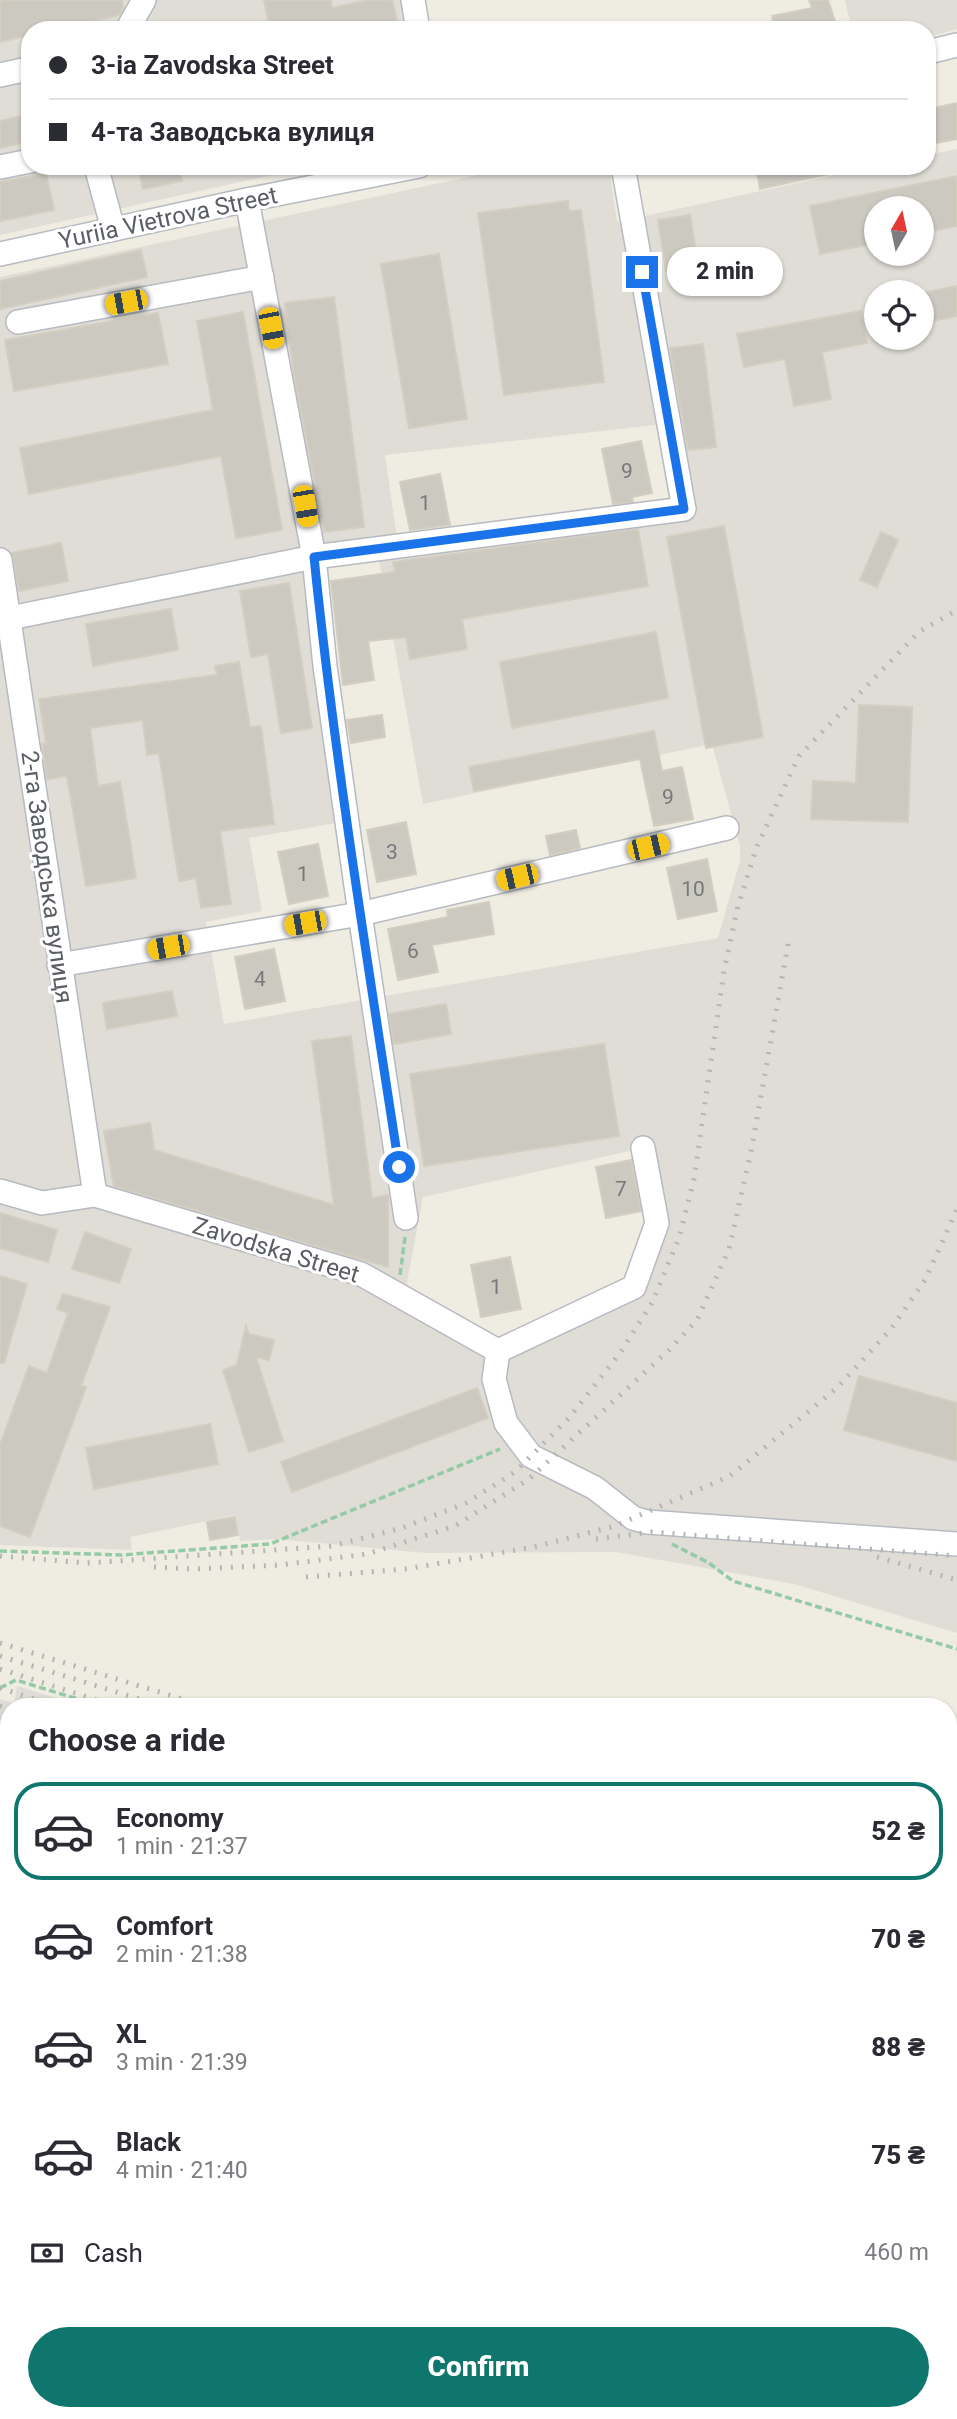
<!DOCTYPE html>
<meta charset="utf-8">
<style>
body{margin:0;font-family:Roboto,sans-serif;background:#f7f7f7;color:#2b2b33;height:100vh;display:flex;flex-direction:column;font-size:26px;white-space:nowrap}
*{box-sizing:border-box;margin:0}
p{font-size:23px;color:#7c7c81}
.icon{flex:none;width:38px;height:38px;fill:none;stroke:currentColor;stroke-width:2;stroke-linecap:round;stroke-linejoin:round}
.map{position:relative;flex:1;overflow:hidden}
.panel{position:absolute;left:0px;top:1698px;width:957px;height:723px;display:flex;flex-direction:column;background:#fff;border-radius:28px 28px 0 0;box-shadow:0 2px 5px #0004}
.panel>*{flex:none}
.guide{position:absolute;left:21px;top:21px;width:915px;height:154px;border-radius:28px;box-shadow:0 2px 5px #0004;display:grid;align-content:center;height:154px;padding:0 28px;background:#fff}
.needle{width:46px;rotate:9deg}
.fabs{position:absolute;left:864px;top:196px;display:grid;gap:14px}
.fabs a{display:grid;place-items:center;width:70px;height:70px;border-radius:50%;background:#fff;box-shadow:0 2px 5px #0004;font-size:35px}
.end{position:absolute;width:32px;height:32px;margin:-16px;border:9px solid #1a73e8;background:#fff;box-shadow:0 0 0 4px #fff}
.from{border-radius:50%}
.bubble{position:absolute;height:49px;border-radius:24px;background:#fff;box-shadow:0 2px 5px #0004;font-size:23px;font-weight:800;line-height:49px;text-align:center}
.car{position:absolute;width:21px;height:42px;margin:-21px -10px;border-radius:9px;box-shadow:0 0 5px 2px #0007;background:linear-gradient(#f5c518 24%,#345 0 40%,#f5c518 0 76%,#345 0 86%,#f5c518 0)}
.guide b{display:flex;align-items:center;gap:24px;height:66px;font-size:26px}
.guide b+b{border-top:2px solid #e1e1e2}
.guide i{width:18px;height:18px;background:#2b2b33}
ul{padding:0;list-style:none}
li{display:flex;align-items:center;gap:21px;height:98px;margin:0 14px 10px;padding:0 14px;border:4px solid transparent;border-radius:28px}
li div{flex:1}
li b{display:block;font-size:26px}
li em{font-style:normal;font-weight:800}
li.active{border-color:#0f766e}
li>.icon{width:63px;height:63px;stroke-width:1.5}
h2{padding:0 28px;font-size:32px;line-height:84px}
.pay{display:flex;align-items:center;gap:18px;height:77px;padding:0 28px;font-size:26px}
.pay p{margin-inline-start:auto}
.primary-button{display:flex;gap:14px;margin-top:auto;padding:14px 28px}
.primary-button a{flex:1;height:80px;border-radius:42px;background:#0f766e;color:#fff;font-size:28px;font-weight:800;line-height:80px;text-align:center}
.map>svg:first-child{display:block}
.industrial{fill:#dfddd6;fill-rule:evenodd}
.building{fill:#ccc9c1;stroke:#d4cec0;stroke-width:2}
.lines{fill:none;stroke-linecap:round;stroke-linejoin:round}
.minor-casing{stroke:#b7bac0;stroke-width:26}
.path{stroke:#94caa5;stroke-width:3.5;stroke-dasharray:7 3.5;stroke-linecap:butt}
.minor{stroke:#fff;stroke-width:23}
.rail{stroke:#b4b5b5;stroke-width:5;stroke-dasharray:2 9;stroke-linecap:butt}
.route{stroke:#1a73e8;stroke-width:9}
.labels{text-anchor:middle;stroke-width:6;stroke-linejoin:round;paint-order:stroke}
.number-label{font-size:21px;fill:#76797b}
.street-label{font-size:24px;fill:#5a5e64;stroke:#fff}
</style>
<div class="map">
<svg width="957" height="2419" viewBox="0 0 957 2419">
<rect width="100%" height="100%" fill="#efece2"/>
<g class="industrial">
<polygon points="0,0 402,0 407,30 30,30 30,166 313,166 0,235"/>
<polygon points="845,0 957,0 957,29 928,37 928,30 852,30"/>
<path d="M957 149V1633L794 1584 616 1552 426 1553 278 1539 240 1541 236 1515 130 1537 132 1550 0 1545V277L519 166H609L617 222 876 166H928V155ZM877 208H922V254H877ZM877 292H922V338H877ZM656 425 671 510 398 546 385 455ZM377 549 423 804 712 744 740 846V861L718 938 224 1024 206 922 262 911 249 838 347 821 315 557ZM643 1148 657 1223 634 1287 498 1351 404 1298 423 1197Z"/>
<polygon points="17,1686 83,1706 9,1706 9,2412 948,2412 949,2001 957,2004 957,2419 0,2419 0,1699 14,1703"/>
</g>
<g class="building">
<polygon points="0,0 122,0 123,8 119,15 54,30 30,30 30,35 0,42"/>
<polygon points="264,0 331,0 332,8 368,0 392,0 399,30 270,30"/>
<polygon points="809,0 828,0 838,30 775,30 772,16 812,8"/>
<polygon points="957,103 957,139 936,143 929,109"/>
<polygon points="30,114 30,141 0,148 0,121"/>
<polygon points="138,166 179,166 182,181 143,189"/>
<polygon points="756,166 833,166 833,173 760,189"/>
<polygon points="46,173 54,210 0,221 0,182"/>
<polygon points="957,176 957,226 922,233 922,208 877,208 877,243 820,254 810,206"/>
<polygon points="568,201 569,211 581,210 604,382 504,395 478,213"/>
<polygon points="690,215 698,266 666,271 658,220"/>
<polygon points="141,250 147,277 0,309 0,281"/>
<polygon points="439,254 467,419 409,428 381,264"/>
<polygon points="957,286 957,316 922,323 922,293"/>
<polygon points="334,297 364,527 324,532 294,374 285,303"/>
<polygon points="861,311 867,343 822,352 831,399 794,406 785,359 744,367 737,334"/>
<polygon points="243,312 282,530 236,538 221,456 29,494 20,448 213,410 197,321"/>
<polygon points="158,313 168,364 14,391 5,340"/>
<polygon points="703,344 716,447 688,450 670,348"/>
<polygon points="641,441 652,493 632,497 633,502 613,504 602,449"/>
<polygon points="440,474 450,525 410,530 400,482"/>
<polygon points="724,526 763,737 706,748 667,537"/>
<polygon points="638,529 648,586 462,619 467,649 410,659 406,637 368,641 374,680 343,685 331,581 395,572 393,562"/>
<polygon points="881,532 898,540 877,587 860,580"/>
<polygon points="61,543 68,581 19,591 12,553"/>
<polygon points="289,583 312,728 281,733 268,654 251,657 240,591"/>
<polygon points="171,609 178,650 93,666 86,624"/>
<polygon points="656,632 668,698 512,728 500,662"/>
<polygon points="239,662 250,727 261,726 274,824 220,831 231,904 201,908 196,878 179,881 159,753 147,755 143,720 90,728 98,786 120,782 136,878 86,886 67,776 47,779 42,744 46,743 39,699 217,675 215,666"/>
<polygon points="859,705 912,707 908,822 811,819 813,781 856,783"/>
<polygon points="382,715 385,737 351,743 347,720"/>
<polygon points="654,731 662,771 682,767 693,819 654,826 640,759 474,791 469,767"/>
<polygon points="406,822 416,874 377,882 367,830"/>
<polygon points="576,830 580,848 550,855 546,836"/>
<polygon points="318,844 328,896 289,904 278,852"/>
<polygon points="707,859 717,911 678,919 667,868"/>
<polygon points="489,902 494,934 432,945 438,972 398,980 388,929 448,917 447,910"/>
<polygon points="274,949 285,1001 245,1009 235,957"/>
<polygon points="172,991 177,1016 107,1029 103,1003"/>
<polygon points="446,1004 451,1034 394,1044 389,1014"/>
<polygon points="351,1036 372,1198 388,1195 388,1267 114,1186 104,1131 150,1123 154,1150 334,1205 312,1041"/>
<polygon points="604,1044 619,1136 424,1166 410,1074"/>
<polygon points="631,1160 641,1211 606,1218 596,1167"/>
<polygon points="0,1213 57,1230 48,1262 0,1248"/>
<polygon points="85,1232 131,1249 119,1283 72,1269"/>
<polygon points="510,1257 521,1309 481,1317 471,1265"/>
<polygon points="0,1276 27,1284 4,1363 0,1363"/>
<polygon points="63,1294 110,1307 81,1386 86,1387 30,1537 0,1526 0,1445 29,1366 47,1373 68,1313 57,1309"/>
<polygon points="246,1326 249,1334 274,1340 269,1360 256,1357 283,1441 249,1452 223,1370 237,1365"/>
<polygon points="859,1376 957,1403 957,1461 844,1430"/>
<polygon points="477,1388 488,1418 292,1492 281,1462"/>
<polygon points="210,1424 218,1464 94,1489 86,1448"/>
<polygon points="235,1517 238,1535 210,1540 207,1522"/>
</g>
<g class="lines">
<defs>
<g id="minor">
<polyline points="413,0 418,30"/>
<polyline points="127,30 144,0"/>
<polyline points="928,52 957,45"/>
<polyline points="0,75 23,70"/>
<polyline points="96,166 113,229"/>
<polyline points="0,167 30,161"/>
<polyline points="247,200 314,557 325,666 360,914 406,1218"/>
<polyline points="0,254 247,200 419,166"/>
<polyline points="18,322 262,277"/>
<polyline points="0,560 95,1195"/>
<polyline points="0,620 314,557 684,509 623,166"/>
<polyline points="59,965 360,914 727,828"/>
<polyline points="0,1191 42,1203 95,1195 361,1274 498,1351 634,1287 657,1223 643,1148"/>
<polyline points="498,1351 494,1379 506,1423 531,1456 595,1488 633,1518 647,1522 957,1544"/>
<polyline points="815,2419 817,2412"/>
</g>
</defs>
<use href="#minor" class="minor-casing"/>
<g class="path">
<polyline points="400,1275 405,1237"/>
<polyline points="672,1544 709,1563 733,1581 957,1649"/>
<polyline points="0,1551 121,1555 270,1544 500,1449"/>
<polyline points="0,1688 16,1680 100,1706"/>
<polyline points="948,1995 957,1998"/>
<polyline points="948,2022 957,2024"/>
<polyline points="948,2057 957,2059"/>
<polyline points="948,2109 957,2111"/>
<polyline points="948,2182 957,2185"/>
<polyline points="287,2419 289,2412"/>
</g>
<use href="#minor" class="minor"/>
<g class="rail">
<polyline points="596,1539 652,1532 957,1556"/>
<polyline points="0,1556 87,1563 332,1546 402,1528 466,1503 515,1472 569,1418 620,1353 652,1303 679,1238 694,1179 724,971 738,906 757,846 799,756 919,632 957,610"/>
<polyline points="877,1557 957,1580"/>
<polyline points="154,1567 192,1569 280,1565 367,1554 455,1526 529,1479 669,1350 697,1320 729,1249 751,1152 789,939"/>
<polyline points="306,1577 406,1569 534,1547 615,1526 730,1476 837,1388 891,1329 925,1280 957,1209"/>
<polyline points="0,1643 205,1706"/>
<polyline points="0,1656 162,1706"/>
<polyline points="0,1669 115,1706"/>
<polyline points="0,1688 55,1706"/>
<polyline points="0,1706 9,1708"/>
<polyline points="948,1940 957,1943"/>
<polyline points="948,1953 957,1955"/>
<polyline points="948,2008 957,2010"/>
<polyline points="948,2074 957,2077"/>
<polyline points="948,2097 957,2100"/>
<polyline points="948,2173 957,2175"/>
<polyline points="948,2191 957,2194"/>
<polyline points="948,2277 957,2279"/>
<polyline points="898,2412 901,2419"/>
<polyline points="922,2412 926,2419"/>
<polyline points="948,2412 954,2419"/>
</g>
</g>
<g class="lines">
<path class="route" d="M399 1167C368 964 335 762 314 557L684 509 642 272"/>
</g>
<g class="labels">
<g class="number-label">
<text x="627" y="478">9</text>
<text x="425" y="510">1</text>
<text x="668" y="804">9</text>
<text x="392" y="859">3</text>
<text x="303" y="881">1</text>
<text x="693" y="896">10</text>
<text x="413" y="958">6</text>
<text x="260" y="986">4</text>
<text x="621" y="1196">7</text>
<text x="496" y="1294">1</text>
</g>
<g class="street-label">
<text transform="translate(168 218) rotate(-12)" y="8">Yuriia Vietrova Street</text>
<text transform="translate(47 877) rotate(82)" y="8">2-га Заводська вулиця</text>
<text transform="translate(276 1250) rotate(17)" y="8">Zavodska Street</text>
</g>
</g>
</svg>
<div class="fabs">
<a><svg class="needle" viewBox="-14 -14 28 28"><path d="M0-13l5 13h-10z" fill="#e53935"/><path d="M0 13l5-13h-10z" fill="#7c7c81"/></svg></a>
<a><svg class="icon" aria-label="locate" viewBox="0 0 24 24"><circle cx="12" cy="12" r="6"/><path d="M12 2v4M12 18v4M2 12h4M18 12h4"/></svg></a>
</div>
<i class="end from" style="left:399px;top:1167px"></i>
<i class="end" style="left:642px;top:272px"></i>
<div class="bubble" style="left:667px;top:247px;width:116px">2 min</div>
<i class="car" style="left:126px;top:302px;rotate:259deg"></i>
<i class="car" style="left:271px;top:328px;rotate:169deg"></i>
<i class="car" style="left:305px;top:506px;rotate:170deg"></i>
<i class="car" style="left:648px;top:847px;rotate:77deg"></i>
<i class="car" style="left:517px;top:877px;rotate:257deg"></i>
<i class="car" style="left:305px;top:923px;rotate:260deg"></i>
<i class="car" style="left:168px;top:947px;rotate:260deg"></i>
<div class="guide">
<b><i class="from"></i>3-ia Zavodska Street</b>
<b><i></i>4-та Заводська вулиця</b>
</div>
<section class="panel">
<h2>Choose a ride</h2>
<ul>
<li class="active"><svg class="icon" aria-label="car" viewBox="0 0 24 24"><path d="M5 17H2v-5l4-1 3-4h7l3 4 3 1v5h-3M9 17h6M6 11h13"/><circle cx="7" cy="17" r="2"/><circle cx="17" cy="17" r="2"/></svg><div><b>Economy</b><p>1 min · 21:37</p></div><em>52 ₴</em></li>
<li><svg class="icon" aria-label="car" viewBox="0 0 24 24"><path d="M5 17H2v-5l4-1 3-4h7l3 4 3 1v5h-3M9 17h6M6 11h13"/><circle cx="7" cy="17" r="2"/><circle cx="17" cy="17" r="2"/></svg><div><b>Comfort</b><p>2 min · 21:38</p></div><em>70 ₴</em></li>
<li><svg class="icon" aria-label="car" viewBox="0 0 24 24"><path d="M5 17H2v-5l4-1 3-4h7l3 4 3 1v5h-3M9 17h6M6 11h13"/><circle cx="7" cy="17" r="2"/><circle cx="17" cy="17" r="2"/></svg><div><b>XL</b><p>3 min · 21:39</p></div><em>88 ₴</em></li>
<li><svg class="icon" aria-label="car" viewBox="0 0 24 24"><path d="M5 17H2v-5l4-1 3-4h7l3 4 3 1v5h-3M9 17h6M6 11h13"/><circle cx="7" cy="17" r="2"/><circle cx="17" cy="17" r="2"/></svg><div><b>Black</b><p>4 min · 21:40</p></div><em>75 ₴</em></li>
</ul>
<div class="pay"><svg class="icon" aria-label="cash" viewBox="0 0 24 24"><path d="M3 7h18v10H3z"/><circle cx="12" cy="12" r="2"/></svg>Cash<p>460 m</p></div>
<div class="primary-button"><a>Confirm</a></div>
</section>
</div>
